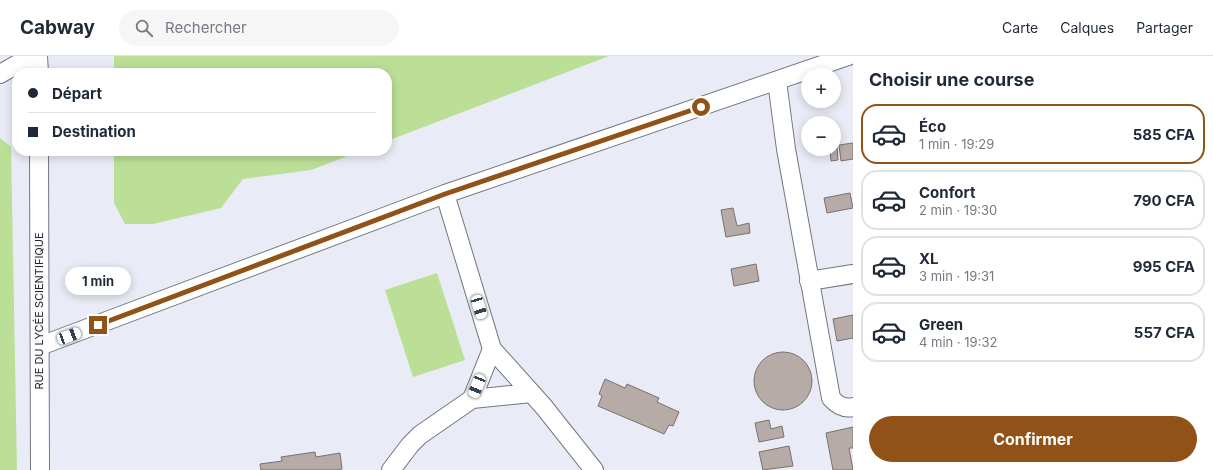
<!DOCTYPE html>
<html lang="fr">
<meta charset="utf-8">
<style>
body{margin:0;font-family:Inter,sans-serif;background:#f6f6f7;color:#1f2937;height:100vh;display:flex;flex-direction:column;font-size:15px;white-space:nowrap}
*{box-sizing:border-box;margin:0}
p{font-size:13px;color:#747a83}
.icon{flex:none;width:22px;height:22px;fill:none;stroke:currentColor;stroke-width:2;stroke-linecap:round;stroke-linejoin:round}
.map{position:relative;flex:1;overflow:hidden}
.drawer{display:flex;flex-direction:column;background:#fff;width:360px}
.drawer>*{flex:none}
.hud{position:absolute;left:12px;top:12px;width:380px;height:88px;border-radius:16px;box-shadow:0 2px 10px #0003;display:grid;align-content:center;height:88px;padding:0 16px;background:#fff}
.buttons{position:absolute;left:801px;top:12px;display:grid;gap:8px}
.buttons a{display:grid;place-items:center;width:40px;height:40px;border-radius:50%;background:#fff;box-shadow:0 2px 10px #0003;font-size:20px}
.end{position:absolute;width:18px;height:18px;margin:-9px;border:5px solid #905217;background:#fff;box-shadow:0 0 0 2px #fff}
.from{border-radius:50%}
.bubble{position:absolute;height:28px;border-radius:14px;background:#fff;box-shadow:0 2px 10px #0003;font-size:13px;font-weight:700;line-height:28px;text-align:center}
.car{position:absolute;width:12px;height:24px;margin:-12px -6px;border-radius:5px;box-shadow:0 0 3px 1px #0007;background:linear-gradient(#fff 24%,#345 0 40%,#fff 0 76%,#345 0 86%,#fff 0)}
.hud b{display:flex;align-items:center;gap:14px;height:38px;font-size:15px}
.hud b+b{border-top:1px solid #e0e1e3}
.hud i{width:10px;height:10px;background:#1f2937}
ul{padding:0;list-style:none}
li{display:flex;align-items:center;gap:12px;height:60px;margin:0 8px 6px;padding:0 8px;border:2px solid #e0e1e3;border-radius:16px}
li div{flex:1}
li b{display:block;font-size:15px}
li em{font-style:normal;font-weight:700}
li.active{border-color:#905217}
li>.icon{width:36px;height:36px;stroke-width:1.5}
h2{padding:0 16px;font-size:18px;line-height:48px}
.action{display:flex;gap:8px;margin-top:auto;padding:8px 16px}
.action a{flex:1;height:46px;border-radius:24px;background:#905217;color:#fff;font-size:16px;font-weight:700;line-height:46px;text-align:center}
header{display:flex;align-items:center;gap:24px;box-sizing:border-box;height:56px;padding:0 20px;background:#fff;border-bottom:1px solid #e0e1e3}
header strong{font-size:19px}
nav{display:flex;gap:22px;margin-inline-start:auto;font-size:14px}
.search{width:280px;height:36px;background:#f6f6f7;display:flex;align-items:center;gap:10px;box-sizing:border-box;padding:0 14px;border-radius:22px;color:#747a83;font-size:15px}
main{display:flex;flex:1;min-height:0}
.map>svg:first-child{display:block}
.green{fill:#bbdf97}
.building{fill:#b7aba7;stroke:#7b706c}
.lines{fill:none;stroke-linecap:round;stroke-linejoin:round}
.minor-casing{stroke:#757680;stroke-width:20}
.minor{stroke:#fff;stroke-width:18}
.route{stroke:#905217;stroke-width:5}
.labels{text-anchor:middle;stroke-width:3;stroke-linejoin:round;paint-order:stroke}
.street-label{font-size:11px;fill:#28282c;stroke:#f7f8ff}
</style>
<header>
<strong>Cabway</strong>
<div class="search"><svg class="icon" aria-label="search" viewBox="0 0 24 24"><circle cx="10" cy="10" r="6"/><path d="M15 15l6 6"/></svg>Rechercher</div>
<nav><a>Carte</a><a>Calques</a><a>Partager</a></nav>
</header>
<main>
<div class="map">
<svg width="853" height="414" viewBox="0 0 853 414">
<rect width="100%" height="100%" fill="#e9ebf6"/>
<g class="green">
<polygon points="114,0 609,0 387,85 387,17 114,17"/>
<polygon points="0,82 11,91 17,414 0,414"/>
<polygon points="114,95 361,95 311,114 243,123 221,152 153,168 125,168 114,147"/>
<polygon points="437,217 465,304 413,321 385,234"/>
</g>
<g class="building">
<polygon points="853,87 853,103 841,105 839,89"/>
<polygon points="834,90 837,90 838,104 831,105 830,93 834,93"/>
<polygon points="850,137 853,152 827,157 824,142"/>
<polygon points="733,152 737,170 749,167 750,177 726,181 721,154"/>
<polygon points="756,208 759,225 734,230 731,213"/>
<polygon points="853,259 853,282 837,285 833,263"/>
<circle cx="783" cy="325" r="29"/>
<polygon points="605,323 625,332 627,328 659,342 657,346 679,356 673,370 669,369 664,378 598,350 602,340 599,338"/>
<polygon points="769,364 771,373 782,370 784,381 759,386 755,367"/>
<polygon points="853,371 853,392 849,392 853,414 833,414 826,377"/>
<polygon points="789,390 793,410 763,414 759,396"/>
<polygon points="315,396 316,401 340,397 342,413 338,414 261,414 260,408 282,405 281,401"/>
</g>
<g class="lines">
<defs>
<g id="minor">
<polyline points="38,0 39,17"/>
<polyline points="0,18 32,0"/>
<path d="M777 25 786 93 831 342C837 349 843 353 853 351"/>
<polyline points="39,95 40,414"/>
<polyline points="445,138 492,293 544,351 594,414"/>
<polyline points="809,225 853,218"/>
<polyline points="40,290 445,138 848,0"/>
<polyline points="472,343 492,293"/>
<polyline points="391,414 410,389 420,379 472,343 531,337"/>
</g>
</defs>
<use href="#minor" class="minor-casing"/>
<use href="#minor" class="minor"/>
</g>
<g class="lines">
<polyline class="route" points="98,269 445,138 701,51"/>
</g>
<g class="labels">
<g class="street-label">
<text transform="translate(39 255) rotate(-90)" y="4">RUE DU LYCÉE SCIENTIFIQUE</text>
</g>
</g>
</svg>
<div class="buttons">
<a>+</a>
<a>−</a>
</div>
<i class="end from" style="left:701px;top:51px"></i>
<i class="end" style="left:98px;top:269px"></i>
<div class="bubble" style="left:65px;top:211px;width:66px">1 min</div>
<i class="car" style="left:479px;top:251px;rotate:163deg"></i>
<i class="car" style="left:69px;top:280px;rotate:69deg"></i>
<i class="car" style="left:477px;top:330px;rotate:202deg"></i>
<div class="hud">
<b><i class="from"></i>Départ</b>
<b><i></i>Destination</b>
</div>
</div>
<section class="drawer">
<h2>Choisir une course</h2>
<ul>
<li class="active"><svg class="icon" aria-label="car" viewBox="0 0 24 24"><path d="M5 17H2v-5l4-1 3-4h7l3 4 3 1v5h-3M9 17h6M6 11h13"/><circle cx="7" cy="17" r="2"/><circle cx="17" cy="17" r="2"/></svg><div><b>Éco</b><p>1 min · 19:29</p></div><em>585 CFA</em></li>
<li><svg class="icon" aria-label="car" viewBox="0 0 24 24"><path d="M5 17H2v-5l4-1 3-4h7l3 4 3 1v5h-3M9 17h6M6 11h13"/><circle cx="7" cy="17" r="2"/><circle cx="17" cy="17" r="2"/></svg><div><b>Confort</b><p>2 min · 19:30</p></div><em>790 CFA</em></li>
<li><svg class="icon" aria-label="car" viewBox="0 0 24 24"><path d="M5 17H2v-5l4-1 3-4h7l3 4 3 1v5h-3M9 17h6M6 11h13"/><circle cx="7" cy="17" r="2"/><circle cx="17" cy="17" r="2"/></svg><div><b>XL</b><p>3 min · 19:31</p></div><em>995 CFA</em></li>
<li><svg class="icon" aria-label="car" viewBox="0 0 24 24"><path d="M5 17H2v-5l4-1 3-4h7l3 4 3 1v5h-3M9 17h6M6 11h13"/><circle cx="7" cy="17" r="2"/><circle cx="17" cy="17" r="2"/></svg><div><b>Green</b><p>4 min · 19:32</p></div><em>557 CFA</em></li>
</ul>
<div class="action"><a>Confirmer</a></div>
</section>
</main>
